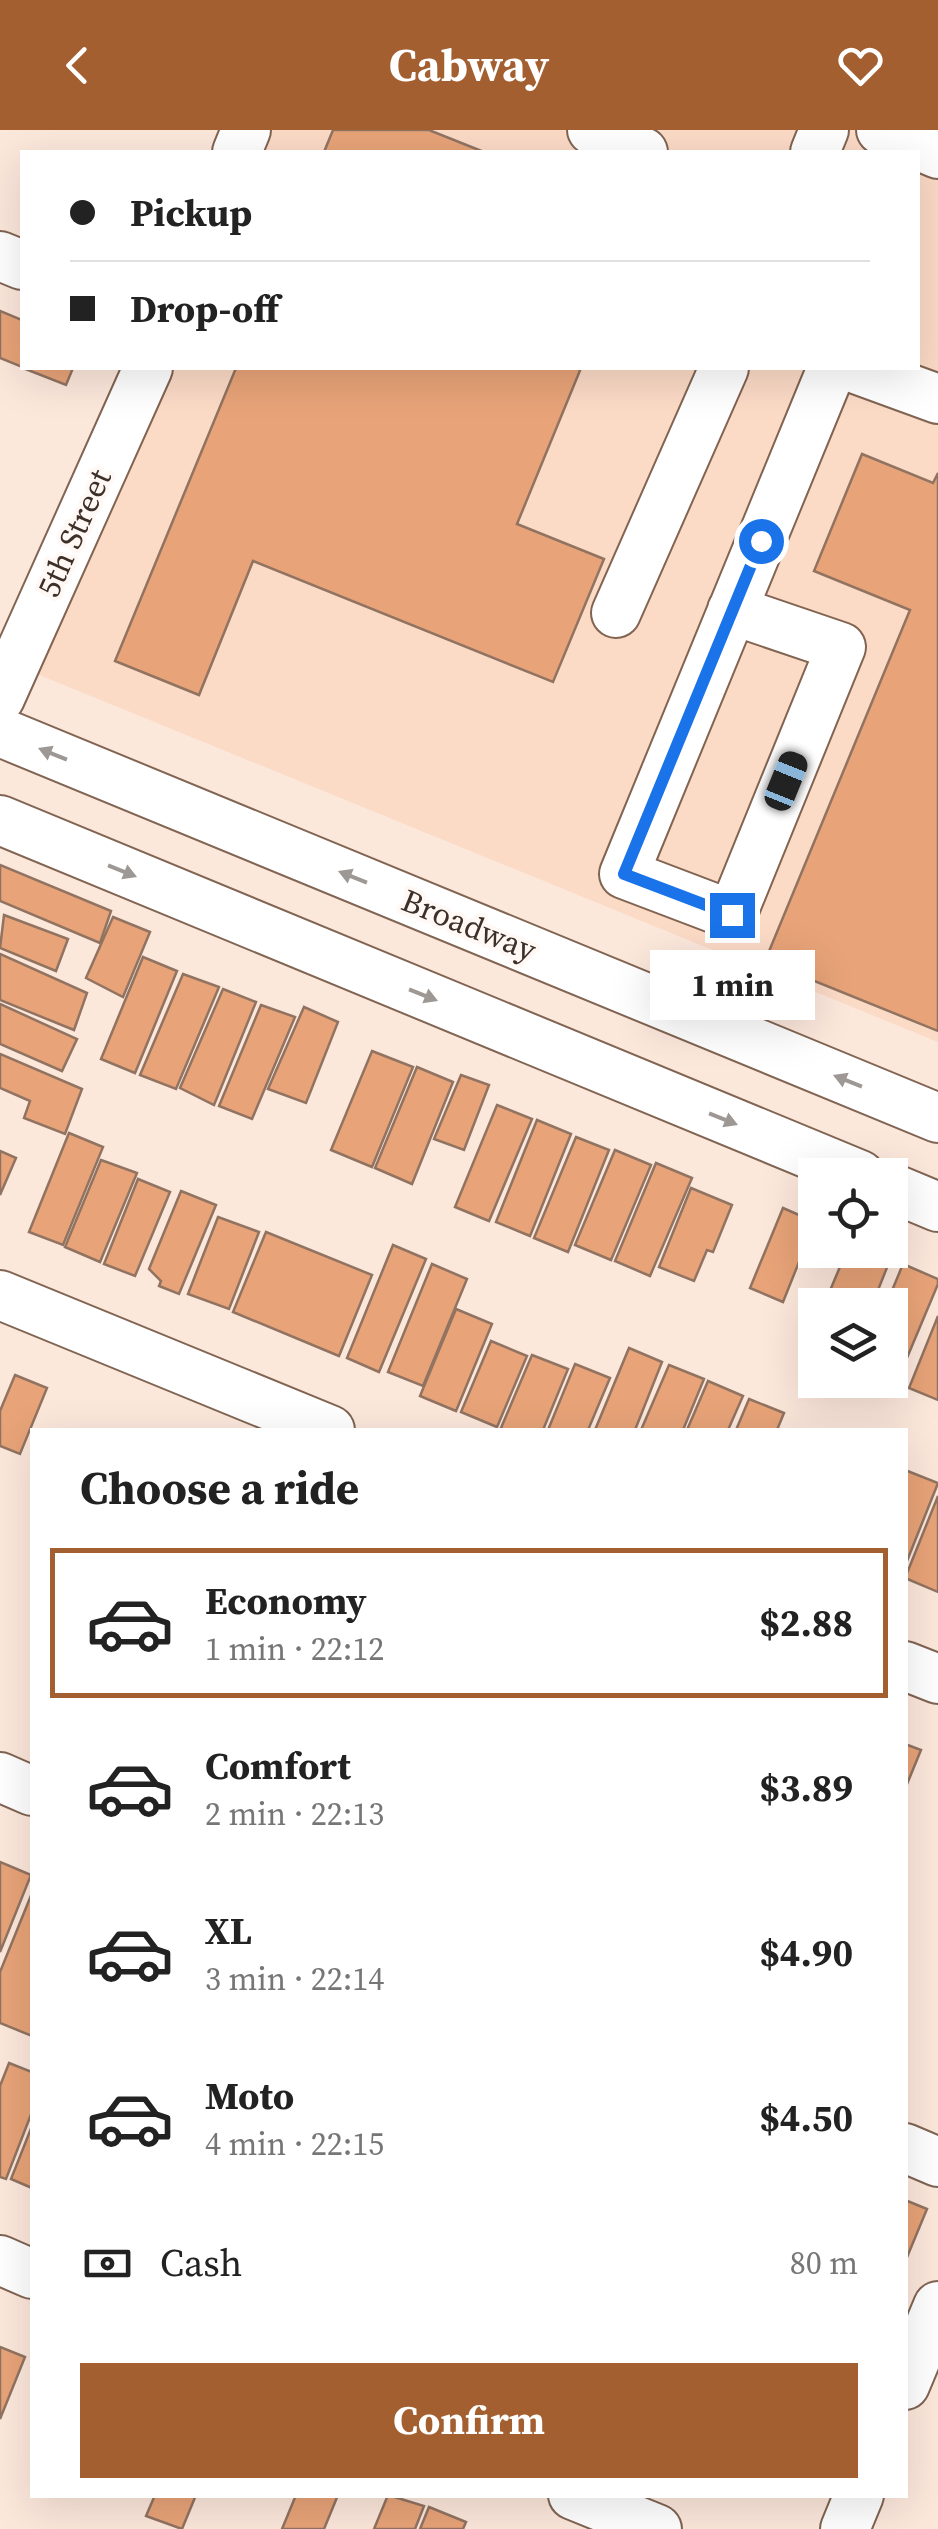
<!DOCTYPE html>
<meta charset="utf-8">
<style>
body{margin:0;font-family:"Source Serif 4",serif;background:#f6f6f6;color:#222;height:100vh;display:flex;flex-direction:column;font-size:38px;white-space:nowrap}
*{box-sizing:border-box;margin:0}
p{font-size:32px;color:#767676}
.icon{flex:none;width:55px;height:55px;fill:none;stroke:currentColor;stroke-width:2;stroke-linecap:round;stroke-linejoin:round}
.map{position:relative;flex:1;overflow:hidden}
.side{position:absolute;left:30px;top:1298px;width:878px;height:1070px;display:flex;flex-direction:column;background:#fff;border-radius:0px;box-shadow:0 10px 40px #0002}
.side>*{flex:none}
.banner{position:absolute;left:20px;top:20px;width:900px;height:220px;border-radius:0px;box-shadow:0 10px 40px #0002;display:grid;align-content:center;height:220px;padding:0 50px;background:#fff}
.fabs{position:absolute;left:798px;top:1028px;display:grid;gap:20px}
.fabs a{display:grid;place-items:center;width:110px;height:110px;border-radius:0px;background:#fff;box-shadow:0 10px 40px #0002;font-size:50px}
.end{position:absolute;width:45px;height:45px;margin:-22px;border:12px solid #1a73e8;background:#fff;box-shadow:0 0 0 5px #fff}
.from{border-radius:50%}
.bubble{position:absolute;height:70px;border-radius:0px;background:#fff;box-shadow:0 10px 40px #0002;font-size:32px;font-weight:700;line-height:70px;text-align:center}
.car{position:absolute;width:30px;height:60px;margin:-30px -15px;border-radius:12px;box-shadow:0 0 8px 2px #0007;background:linear-gradient(#222 24%,#8ab4d8 0 40%,#222 0 76%,#8ab4d8 0 86%,#222 0)}
.banner b{display:flex;align-items:center;gap:35px;height:95px;font-size:38px}
.banner b+b{border-top:2px solid #e0e0e0}
.banner i{width:25px;height:25px;background:#222}
ul{padding:0;list-style:none}
li{display:flex;align-items:center;gap:30px;height:150px;margin:0 20px 15px;padding:0 30px;border:5px solid transparent;border-radius:0px}
li div{flex:1}
li b{display:block;font-size:38px}
li em{font-style:normal;font-weight:700}
li.selected{border-color:#a45f31}
li>.icon{width:90px;height:90px;stroke-width:1.5}
h2{padding:0 50px;font-size:45px;line-height:120px}
.pay{display:flex;align-items:center;gap:25px;height:110px;padding:0 50px;font-size:38px}
.pay p{margin-inline-start:auto}
.button{display:flex;gap:20px;margin-top:auto;padding:20px 50px}
.button a{flex:1;height:115px;border-radius:0px;background:#a45f31;color:#fff;font-size:40px;font-weight:700;line-height:115px;text-align:center}
header{display:flex;justify-content:space-between;align-items:center;height:130px;padding:0 50px;background:#a45f31;color:#fff;font-size:45px;font-weight:700}
.map>svg:first-child{display:block}
.built{fill:#fbdac6}
.building{fill:#e8a378;stroke:#917361;stroke-width:2.5}
.lines{fill:none;stroke-linecap:round;stroke-linejoin:round}
.minor-casing{stroke:#816452;stroke-width:52}
.minor{stroke:#fff;stroke-width:48}
.oneway{fill:#9e9894}
.route{stroke:#1a73e8;stroke-width:12}
.labels{text-anchor:middle;stroke-width:8;stroke-linejoin:round;paint-order:stroke}
.street-label{font-size:32px;fill:#3d3029;stroke:#fff8f4}
</style>
<header><svg class="icon" aria-label="back" viewBox="0 0 24 24"><path d="M15 5l-7 7 7 7"/></svg>Cabway<svg class="icon" aria-label="heart" viewBox="0 0 24 24"><path d="M12 20l-8-8c-3-5 5-10 8-4 3-6 11-1 8 4z"/></svg></header>
<div class="map">
<svg width="938" height="2399" viewBox="0 0 938 2399">
<rect width="100%" height="100%" fill="#fce7db"/>
<polygon class="built" points="248,0 938,0 938,912 20,537 147,238 918,238 918,22 239,22"/>
<g class="building">
<polygon points="333,0 429,0 484,22 324,22"/>
<polygon points="0,181 22,190 22,237 0,228"/>
<polygon points="23,238 73,238 66,255"/>
<polygon points="236,238 581,238 517,394 604,429 553,552 253,431 199,565 115,531"/>
<polygon points="862,324 933,353 938,343 938,901 765,831 910,480 814,441"/>
<polygon points="0,735 111,781 100,813 0,771"/>
<polygon points="4,785 68,809 56,841 0,818"/>
<polygon points="113,787 150,802 123,867 86,848"/>
<polygon points="0,824 87,863 74,900 0,870"/>
<polygon points="143,827 177,841 135,943 101,929"/>
<polygon points="183,844 219,857 176,959 140,945"/>
<polygon points="223,859 256,872 214,975 180,958"/>
<polygon points="0,874 77,909 62,941 0,914"/>
<polygon points="261,875 295,887 252,989 219,976"/>
<polygon points="304,877 338,892 306,973 268,959"/>
<polygon points="372,921 413,937 372,1037 331,1020"/>
<polygon points="0,924 82,959 65,1004 24,988 30,971 0,958"/>
<polygon points="417,937 453,952 412,1054 375,1038"/>
<polygon points="461,945 489,955 464,1020 434,1009"/>
<polygon points="497,975 532,989 489,1091 455,1077"/>
<polygon points="537,990 571,1004 530,1106 496,1092"/>
<polygon points="69,1003 103,1017 63,1115 29,1102"/>
<polygon points="576,1007 609,1020 568,1122 534,1108"/>
<polygon points="615,1020 651,1035 611,1130 575,1115"/>
<polygon points="0,1021 16,1028 0,1065"/>
<polygon points="101,1030 137,1043 100,1132 65,1117"/>
<polygon points="656,1033 692,1048 650,1146 615,1131"/>
<polygon points="138,1049 170,1062 135,1146 104,1134"/>
<polygon points="691,1058 732,1075 713,1122 707,1120 694,1151 659,1137"/>
<polygon points="181,1061 216,1075 179,1164 159,1156 161,1151 149,1139"/>
<polygon points="783,1078 815,1092 783,1172 750,1158"/>
<polygon points="218,1087 259,1102 229,1179 188,1164"/>
<polygon points="266,1102 372,1145 339,1226 233,1182"/>
<polygon points="393,1115 426,1129 379,1242 347,1228"/>
<polygon points="847,1120 866,1120 890,1130 872,1175 824,1175"/>
<polygon points="432,1134 467,1149 423,1256 388,1242"/>
<polygon points="903,1134 938,1149 938,1154 896,1254 885,1250 890,1250 890,1175 886,1175"/>
<polygon points="456,1179 492,1194 456,1281 420,1266"/>
<polygon points="938,1186 938,1270 909,1258"/>
<polygon points="491,1211 527,1226 497,1297 461,1282"/>
<polygon points="629,1218 662,1232 635,1300 595,1300"/>
<polygon points="532,1225 568,1239 543,1300 505,1300 501,1298"/>
<polygon points="575,1234 610,1248 588,1300 548,1300"/>
<polygon points="669,1235 704,1249 683,1300 641,1300"/>
<polygon points="15,1245 47,1258 20,1324 0,1316 0,1281"/>
<polygon points="708,1251 743,1266 728,1300 687,1300"/>
<polygon points="749,1269 784,1283 777,1300 736,1300"/>
<polygon points="905,1340 938,1353 905,1436"/>
<polygon points="938,1366 938,1462 905,1448"/>
<polygon points="905,1614 921,1620 905,1659"/>
<polygon points="0,1732 31,1745 0,1822"/>
<polygon points="32,1763 32,1906 0,1893 0,1842"/>
<polygon points="9,1933 32,1942 32,1982 6,2049 0,2047 0,1956"/>
<polygon points="32,1996 32,2058 11,2049"/>
<polygon points="905,2070 927,2079 905,2132"/>
<polygon points="0,2217 25,2227 0,2289"/>
<polygon points="155,2365 196,2365 182,2399 146,2386"/>
<polygon points="296,2365 338,2365 324,2399 282,2399"/>
<polygon points="388,2365 424,2376 415,2399 374,2399"/>
<polygon points="429,2377 466,2392 463,2399 420,2399"/>
</g>
<g class="lines">
<defs>
<g id="minor">
<polyline points="592,0 643,22"/>
<polyline points="881,0 938,24"/>
<polyline points="237,22 246,0"/>
<polyline points="815,22 824,0"/>
<polyline points="0,126 22,135"/>
<polyline points="853,238 938,269"/>
<polyline points="732,480 841,517 732,785 624,744 832,238"/>
<polyline points="616,483 724,238"/>
<polyline points="0,568 148,238"/>
<polyline points="0,602 938,988"/>
<polyline points="0,690 860,1045"/>
<polyline points="890,1057 938,1077"/>
<polyline points="0,1165 330,1300"/>
<polyline points="905,1536 938,1549"/>
<polyline points="0,1647 32,1661"/>
<polyline points="905,2018 938,2032"/>
<polyline points="0,2130 32,2144"/>
<polyline points="905,2255 938,2176"/>
<polyline points="573,2365 657,2399"/>
<polyline points="845,2399 859,2365"/>
</g>
</defs>
<use href="#minor" class="minor-casing"/>
<use href="#minor" class="minor"/>
</g>
<defs><path id="oneway-solid" d="M-6-.8H1V-3.2L6.5 0L1 3.2V.8H-6Z" transform="scale(2.5)"/></defs>
<g class="oneway">
<use href="#oneway-solid" transform="translate(53 624) rotate(-158)"/>
<use href="#oneway-solid" transform="translate(122 741) rotate(22)"/>
<use href="#oneway-solid" transform="translate(353 747) rotate(-158)"/>
<use href="#oneway-solid" transform="translate(423 865) rotate(22)"/>
<use href="#oneway-solid" transform="translate(848 951) rotate(-158)"/>
<use href="#oneway-solid" transform="translate(723 989) rotate(22)"/>
</g>
<g class="lines">
<polyline class="route" points="732,785 624,744 761,411"/>
</g>
<g class="labels">
<g class="street-label">
<text transform="translate(74 403) rotate(-66)" y="11">5th Street</text>
<text transform="translate(469 795) rotate(22)" y="11">Broadway</text>
</g>
</g>
</svg>
<div class="fabs">
<a><svg class="icon" aria-label="locate" viewBox="0 0 24 24"><circle cx="12" cy="12" r="6"/><path d="M12 2v4M12 18v4M2 12h4M18 12h4"/></svg></a>
<a><svg class="icon" aria-label="layers" viewBox="0 0 24 24"><path d="M12 4l9 5-9 5-9-5zM3 14l9 5 9-5"/></svg></a>
</div>
<i class="end from" style="left:761px;top:411px"></i>
<i class="end" style="left:732px;top:785px"></i>
<div class="bubble" style="left:650px;top:820px;width:165px">1 min</div>
<i class="car" style="left:786px;top:651px;rotate:22deg"></i>
<div class="banner">
<b><i class="from"></i>Pickup</b>
<b><i></i>Drop-off</b>
</div>
<section class="side">
<h2>Choose a ride</h2>
<ul>
<li class="selected"><svg class="icon" aria-label="car" viewBox="0 0 24 24"><path d="M5 17H2v-5l4-1 3-4h7l3 4 3 1v5h-3M9 17h6M6 11h13"/><circle cx="7" cy="17" r="2"/><circle cx="17" cy="17" r="2"/></svg><div><b>Economy</b><p>1 min · 22:12</p></div><em>$2.88</em></li>
<li><svg class="icon" aria-label="car" viewBox="0 0 24 24"><path d="M5 17H2v-5l4-1 3-4h7l3 4 3 1v5h-3M9 17h6M6 11h13"/><circle cx="7" cy="17" r="2"/><circle cx="17" cy="17" r="2"/></svg><div><b>Comfort</b><p>2 min · 22:13</p></div><em>$3.89</em></li>
<li><svg class="icon" aria-label="car" viewBox="0 0 24 24"><path d="M5 17H2v-5l4-1 3-4h7l3 4 3 1v5h-3M9 17h6M6 11h13"/><circle cx="7" cy="17" r="2"/><circle cx="17" cy="17" r="2"/></svg><div><b>XL</b><p>3 min · 22:14</p></div><em>$4.90</em></li>
<li><svg class="icon" aria-label="car" viewBox="0 0 24 24"><path d="M5 17H2v-5l4-1 3-4h7l3 4 3 1v5h-3M9 17h6M6 11h13"/><circle cx="7" cy="17" r="2"/><circle cx="17" cy="17" r="2"/></svg><div><b>Moto</b><p>4 min · 22:15</p></div><em>$4.50</em></li>
</ul>
<div class="pay"><svg class="icon" aria-label="cash" viewBox="0 0 24 24"><path d="M3 7h18v10H3z"/><circle cx="12" cy="12" r="2"/></svg>Cash<p>80 m</p></div>
<div class="button"><a>Confirm</a></div>
</section>
</div>
